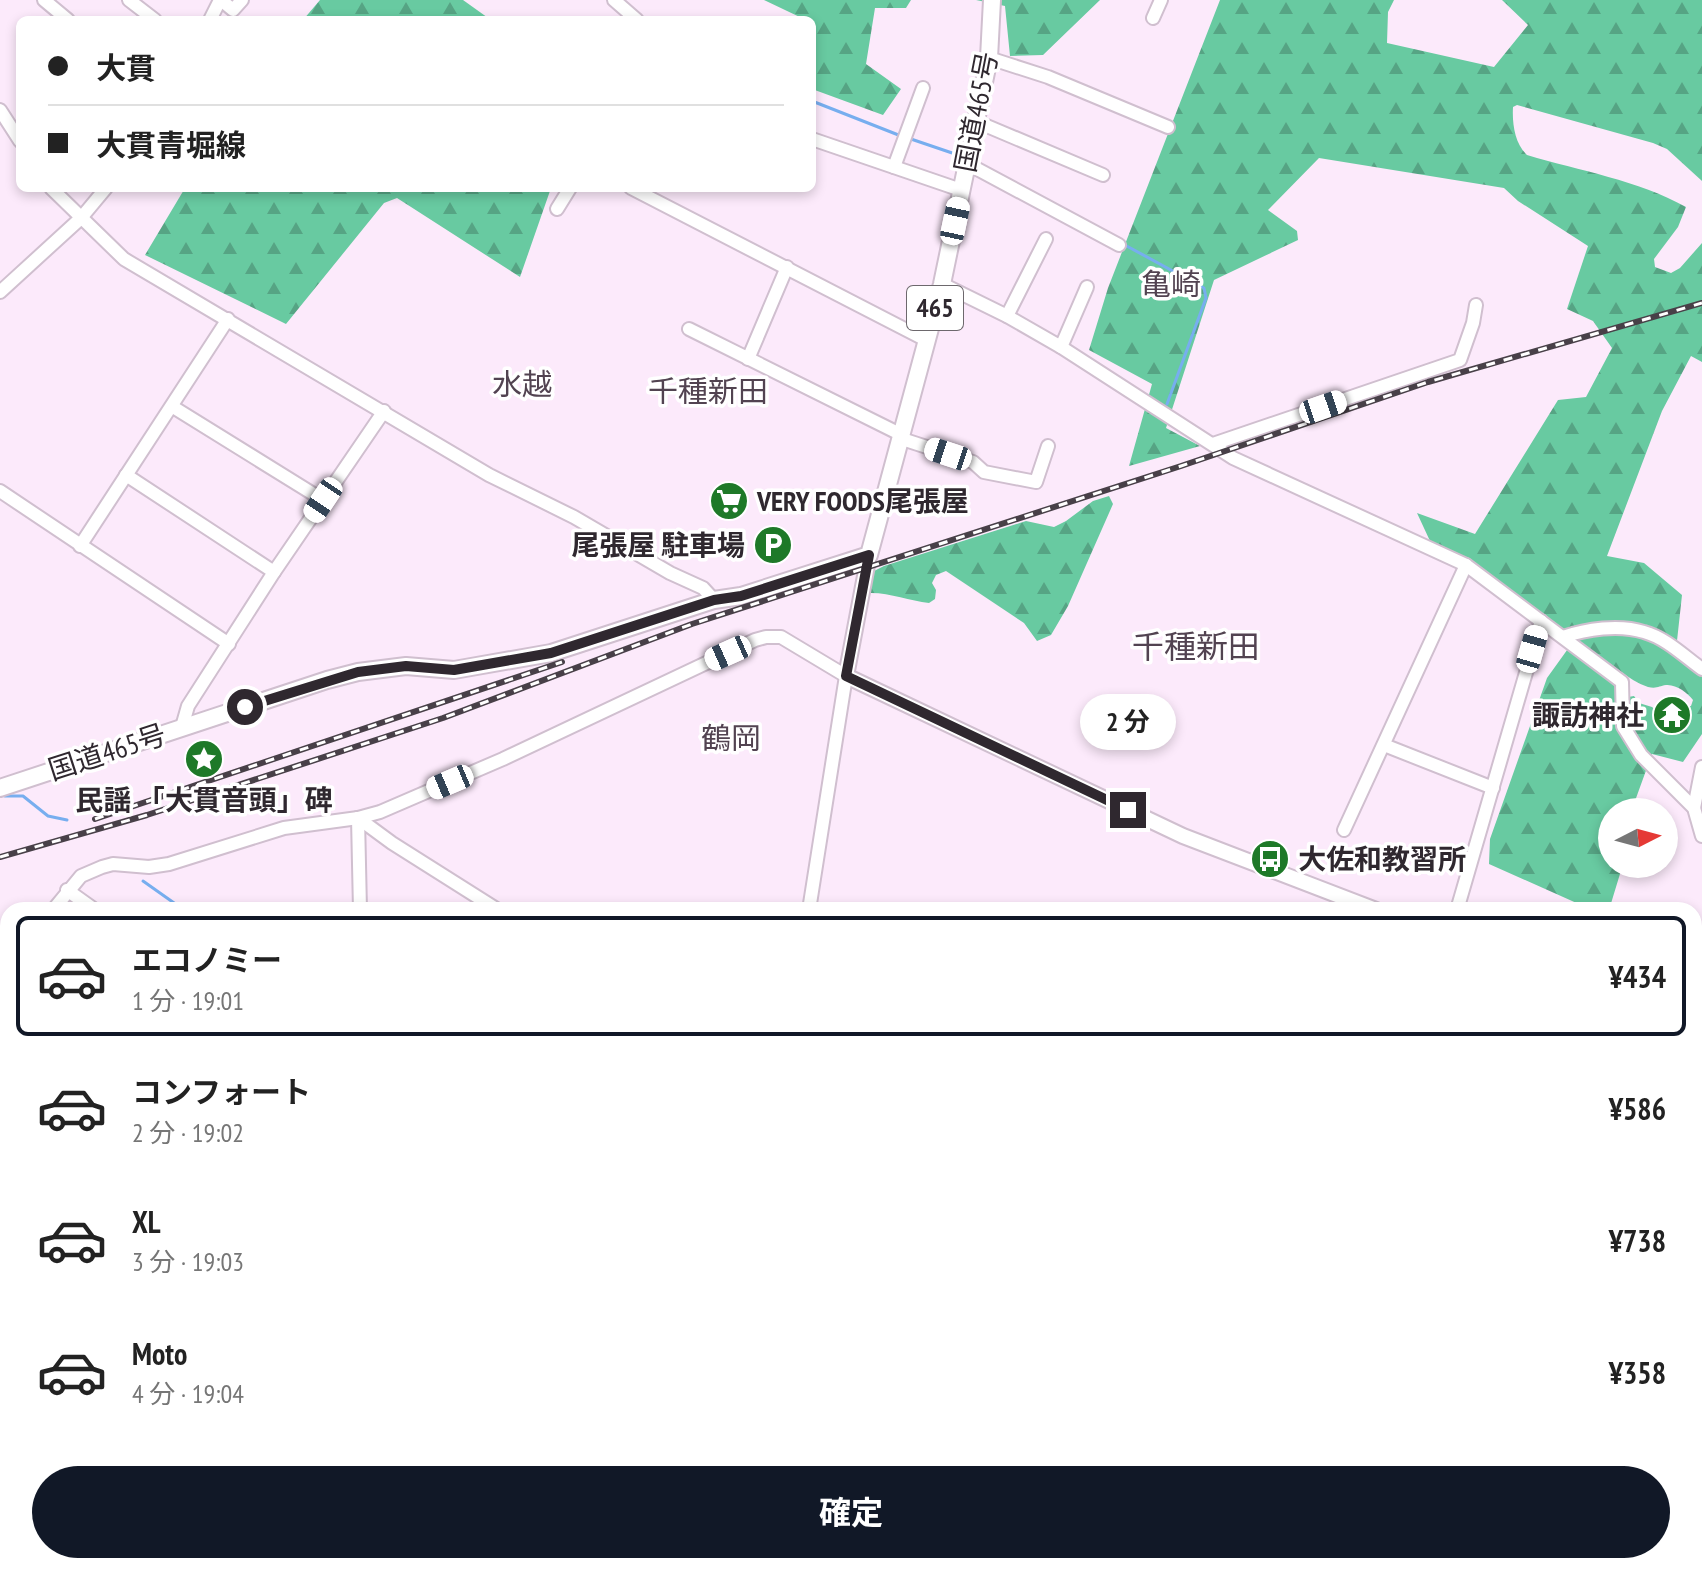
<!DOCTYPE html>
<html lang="ja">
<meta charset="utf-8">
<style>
body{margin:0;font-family:"PT Sans Narrow","Noto Sans JP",sans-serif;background:#f6f6f6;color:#222;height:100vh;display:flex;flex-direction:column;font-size:30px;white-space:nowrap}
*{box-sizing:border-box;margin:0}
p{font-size:26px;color:#767676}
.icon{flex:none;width:44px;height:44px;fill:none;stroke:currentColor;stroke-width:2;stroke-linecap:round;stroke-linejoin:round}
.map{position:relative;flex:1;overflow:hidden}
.details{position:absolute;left:0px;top:902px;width:1702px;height:672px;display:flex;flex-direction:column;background:#fff;border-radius:24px 24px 0 0;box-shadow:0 4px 12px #0003}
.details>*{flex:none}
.top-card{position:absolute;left:16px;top:16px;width:800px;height:176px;border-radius:12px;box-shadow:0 4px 12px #0003;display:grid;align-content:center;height:176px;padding:0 32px;background:#fff}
.needle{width:52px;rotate:84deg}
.tools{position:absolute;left:1598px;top:798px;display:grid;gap:16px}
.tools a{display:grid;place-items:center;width:80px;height:80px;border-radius:50%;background:#fff;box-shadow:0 4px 12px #0003;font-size:40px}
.end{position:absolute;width:36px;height:36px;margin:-18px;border:10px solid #2f282f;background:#fff;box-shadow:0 0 0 4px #fff}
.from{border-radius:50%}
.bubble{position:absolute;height:56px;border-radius:28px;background:#fff;box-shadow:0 4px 12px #0003;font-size:26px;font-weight:700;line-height:56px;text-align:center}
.car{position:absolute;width:24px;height:48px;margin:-24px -12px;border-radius:10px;box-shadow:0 0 6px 2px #0007;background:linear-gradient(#fff 24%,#345 0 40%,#fff 0 76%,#345 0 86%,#fff 0)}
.top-card b{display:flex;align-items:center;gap:28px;height:76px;font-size:30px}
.top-card b+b{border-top:2px solid #e0e0e0}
.top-card i{width:20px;height:20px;background:#222}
ul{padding:14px 0 0;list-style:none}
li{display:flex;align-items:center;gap:24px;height:120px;margin:0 16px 12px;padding:0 16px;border:4px solid transparent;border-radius:12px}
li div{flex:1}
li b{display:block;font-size:30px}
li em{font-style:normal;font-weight:700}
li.active{border-color:#111827}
li>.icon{width:72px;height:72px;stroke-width:1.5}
.action{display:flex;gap:16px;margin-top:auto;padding:16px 32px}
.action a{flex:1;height:92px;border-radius:48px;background:#111827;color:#fff;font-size:32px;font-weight:700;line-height:92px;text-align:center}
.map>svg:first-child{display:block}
.forest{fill:url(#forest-firs);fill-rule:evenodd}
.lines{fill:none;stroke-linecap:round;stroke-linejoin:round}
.stream{stroke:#77aeef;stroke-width:3}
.minor-casing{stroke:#d0bfcf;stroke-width:16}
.major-casing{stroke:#d0bfcf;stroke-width:18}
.highway-casing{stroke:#d0bfcf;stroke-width:20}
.minor{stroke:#fff;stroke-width:12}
.major{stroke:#fff;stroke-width:14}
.highway{stroke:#fff;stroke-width:16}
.rail-casing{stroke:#484048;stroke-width:6}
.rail{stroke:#fff;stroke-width:3;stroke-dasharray:9;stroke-linecap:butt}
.route{stroke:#2f282f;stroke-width:10}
.labels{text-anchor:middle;stroke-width:7;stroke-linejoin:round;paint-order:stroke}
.shield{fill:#fff;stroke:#6d686d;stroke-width:2}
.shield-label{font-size:26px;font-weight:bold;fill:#2f282f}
.street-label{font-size:28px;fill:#2f282f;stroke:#fff}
.poi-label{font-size:28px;font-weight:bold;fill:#2f282f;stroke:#fff;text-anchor:start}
.neighbourhood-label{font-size:30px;fill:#524351;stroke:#fff}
.quarter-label{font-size:32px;fill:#524351;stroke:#fff}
</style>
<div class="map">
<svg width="1702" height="1574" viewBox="0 0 1702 1574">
<defs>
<pattern id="forest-firs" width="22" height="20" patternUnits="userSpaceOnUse" patternTransform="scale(2)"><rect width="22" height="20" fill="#68caa1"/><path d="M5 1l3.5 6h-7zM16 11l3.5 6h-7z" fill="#56a484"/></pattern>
</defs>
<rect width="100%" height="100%" fill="#fceafb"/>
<g class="forest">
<polygon points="320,0 463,0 491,20 303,20"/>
<polygon points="764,0 911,0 906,8 875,8 866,64 901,89 883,115 812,89 812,20 806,20"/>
<polygon points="976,0 1100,0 1043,55 1010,56 1005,6"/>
<path d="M1220 0H1394L1388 12 1387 43 1494 67 1528 25 1502 0H1702V181L1667 149 1653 143 1517 105 1513 107C1512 124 1515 144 1527 155 1580 171 1638 180 1686 207L1678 227 1654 259 1655 267 1671 273 1680 268 1702 243V362L1691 356 1662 411 1607 556 1644 563 1682 595 1676 650 1702 667V734L1683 762 1652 754 1631 812H1612V864H1623L1609 910H1580L1581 905 1489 864 1490 839 1547 678 1575 639 1430 541 1417 513 1475 534 1558 400 1586 397 1612 348 1593 321 1567 309 1588 246 1518 201 1504 188 1319 158 1268 210 1297 231 1298 240 1214 280 1166 428 1200 446 1129 466 1152 384 1089 350 1108 288ZM1594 656C1614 663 1627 680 1648 687 1657 689 1659 686 1666 685 1676 684 1688 693 1693 700L1691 706H1684V712H1689L1690 719 1686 725 1677 721 1671 723 1652 707 1639 703 1634 696 1628 697 1605 672Z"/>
<polygon points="185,188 551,188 520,277 397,198 384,203 286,324 145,255"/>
<path d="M1109 496 1113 504 1068 606 1051 635 1037 641 1024 623 946 571 936 575 932 583 936 590 935 599 929 603C910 601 891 593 871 593L869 583 872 572 884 566 1026 521 1054 527 1066 521 1093 501Z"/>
</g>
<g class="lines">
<g class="stream">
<polyline points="812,101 901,136"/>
<polyline points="908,138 961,156"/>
<polyline points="1123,244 1204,288 1206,298 1167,404"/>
<polyline points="5,796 23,796 48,816 67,820"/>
<polyline points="143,881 184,910"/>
</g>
<defs>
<g id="minor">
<polyline points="44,0 68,20"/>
<polyline points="129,0 155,20"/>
<polyline points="221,0 233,10 242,0"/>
<polyline points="614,0 637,20"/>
<polyline points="1153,18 1161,0"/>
<polyline points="210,20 220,0"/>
<polyline points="989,58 1048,77 1168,127"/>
<polyline points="0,110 20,141"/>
<polyline points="975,121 1103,175"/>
<polyline points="812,139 961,190"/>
<polyline points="966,163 1119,245"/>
<polyline points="894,167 923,88"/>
<polyline points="51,188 124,259 489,475 574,517 670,573 703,588 714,600"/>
<polyline points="631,188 926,340"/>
<polyline points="557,209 570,188"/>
<polyline points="942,284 1007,316 1061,347 1233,458 1466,565 1622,682 1623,726 1641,755 1694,808 1702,836"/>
<polyline points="0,292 81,218 106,188"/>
<polyline points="1007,316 1046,239"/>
<polyline points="689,329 900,434"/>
<polyline points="1061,347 1087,287"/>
<polyline points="748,359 787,267"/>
<polyline points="173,407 323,500"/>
<polyline points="899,438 973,462 984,472 1036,482 1048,446"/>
<polyline points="1213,444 1460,360 1473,323 1476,305"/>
<polyline points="126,475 274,572"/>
<polyline points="0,491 229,644"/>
<polyline points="80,546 228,319"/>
<path d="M1563 637C1586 629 1619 624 1644 632 1666 638 1684 656 1702 669"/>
<polyline points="182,727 188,706 274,572 384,411"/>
<polyline points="1384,745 1493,788"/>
<polyline points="1694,808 1702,767"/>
<polyline points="358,818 392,843 498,910"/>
<polyline points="358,818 360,910"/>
<polyline points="1344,830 1466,565"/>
<polyline points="67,890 95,910"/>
<polyline points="53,910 81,876 102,867 113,864 149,867 169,864 284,828 358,818 380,812 503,759 755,640 766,637 781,637 846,676 809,910"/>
<polyline points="1457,910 1541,621"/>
<polyline points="0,983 8,973"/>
<polyline points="0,1000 8,1008"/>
<polyline points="0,1072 8,1055"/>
<polyline points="0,1155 8,1131"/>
<polyline points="0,1274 8,1279"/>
<polyline points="0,1378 8,1365"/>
<polyline points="0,1512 8,1506"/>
<polyline points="1694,1545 1702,1549"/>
<polyline points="213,1566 227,1574"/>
<polyline points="451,1566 469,1574"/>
<polyline points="1585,1566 1593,1574"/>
<polyline points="355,1574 357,1566"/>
<polyline points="494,1574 497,1566"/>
<polyline points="538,1574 541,1566"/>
<polyline points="679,1574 680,1566"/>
<polyline points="920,1574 923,1566"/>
<polyline points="981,1574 985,1566"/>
</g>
<g id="major">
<polyline points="869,555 846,676 1183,836 1376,910"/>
<polyline points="1694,1053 1702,1056"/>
</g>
<g id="highway">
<polyline points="0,788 327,680 358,672 406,666 454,670 551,653 714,600 741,596 869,555 942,284 989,58 992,0"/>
<polyline points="1694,1448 1702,1431"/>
<polyline points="1632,1574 1636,1566"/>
</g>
</defs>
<use href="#minor" class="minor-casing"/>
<use href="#major" class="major-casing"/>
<use href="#highway" class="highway-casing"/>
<use href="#minor" class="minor"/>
<use href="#major" class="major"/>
<use href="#highway" class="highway"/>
<defs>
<g id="rail">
<polyline points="95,819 562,662"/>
<polyline points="0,857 147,815 443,718 692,624 1181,466 1428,382 1702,303"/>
</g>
</defs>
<use href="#rail" class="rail-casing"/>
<use href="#rail" class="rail"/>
</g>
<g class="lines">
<polyline class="route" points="245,707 358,672 406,666 454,670 551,653 714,600 741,596 869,555 846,676 1128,810"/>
</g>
<defs>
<symbol id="supermarket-disc" viewBox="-11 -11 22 22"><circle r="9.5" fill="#1e7928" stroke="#fff"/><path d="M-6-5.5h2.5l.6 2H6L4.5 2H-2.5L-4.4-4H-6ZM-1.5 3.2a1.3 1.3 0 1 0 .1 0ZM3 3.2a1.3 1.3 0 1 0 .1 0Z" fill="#fff"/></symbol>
<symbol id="parking-disc" viewBox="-11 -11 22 22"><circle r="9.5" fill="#1e7928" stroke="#fff"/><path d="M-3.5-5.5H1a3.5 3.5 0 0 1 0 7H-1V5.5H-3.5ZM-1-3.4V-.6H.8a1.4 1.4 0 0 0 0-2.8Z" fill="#fff"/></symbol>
<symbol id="temple-disc" viewBox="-11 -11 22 22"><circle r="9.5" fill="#1e7928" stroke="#fff"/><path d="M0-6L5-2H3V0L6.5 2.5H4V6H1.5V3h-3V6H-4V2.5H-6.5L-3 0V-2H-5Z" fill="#fff"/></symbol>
<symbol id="sight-disc" viewBox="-11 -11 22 22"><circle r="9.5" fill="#1e7928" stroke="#fff"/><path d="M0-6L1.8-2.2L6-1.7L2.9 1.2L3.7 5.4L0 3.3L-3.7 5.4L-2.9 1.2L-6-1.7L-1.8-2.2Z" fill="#fff"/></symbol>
<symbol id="bus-disc" viewBox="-11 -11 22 22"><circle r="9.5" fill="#1e7928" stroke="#fff"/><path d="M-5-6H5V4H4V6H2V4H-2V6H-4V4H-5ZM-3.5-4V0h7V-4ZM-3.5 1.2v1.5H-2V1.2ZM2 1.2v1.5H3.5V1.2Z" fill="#fff"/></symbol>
</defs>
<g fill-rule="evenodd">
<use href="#supermarket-disc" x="707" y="479" width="44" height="44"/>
<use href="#parking-disc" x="751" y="523" width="44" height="44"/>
<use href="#temple-disc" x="1650" y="693" width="44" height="44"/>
<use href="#sight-disc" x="182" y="737" width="44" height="44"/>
<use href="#bus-disc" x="1248" y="837" width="44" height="44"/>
</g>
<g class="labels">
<rect class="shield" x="907" y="286" width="56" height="44" rx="6"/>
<g class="shield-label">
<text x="935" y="317">465</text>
</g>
<g class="street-label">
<text transform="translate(976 112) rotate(-79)" y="10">国道465号</text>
<text transform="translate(107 752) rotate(-18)" y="10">国道465号</text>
</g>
<g class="poi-label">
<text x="757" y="511">VERY FOODS尾張屋</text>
<text x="745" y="555" text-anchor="end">尾張屋 駐車場</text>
<text x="1644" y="725" text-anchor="end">諏訪神社</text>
<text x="204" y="810" text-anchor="middle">民謡 「大貫音頭」碑</text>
<text x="1298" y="869">大佐和教習所</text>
</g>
<g class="neighbourhood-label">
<text x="1171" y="295">亀崎</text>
<text x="522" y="395">水越</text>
<text x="708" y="402">千種新田</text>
<text x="731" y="749">鶴岡</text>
</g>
<g class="quarter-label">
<text x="1196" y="658">千種新田</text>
</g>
</g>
</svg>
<div class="tools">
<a><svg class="needle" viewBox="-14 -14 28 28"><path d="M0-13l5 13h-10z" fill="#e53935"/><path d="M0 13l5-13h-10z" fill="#767676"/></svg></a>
</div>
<i class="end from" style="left:245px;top:707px"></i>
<i class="end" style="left:1128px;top:810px"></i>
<div class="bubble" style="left:1080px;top:694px;width:96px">2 分</div>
<i class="car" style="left:955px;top:221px;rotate:12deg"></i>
<i class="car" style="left:1323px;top:407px;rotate:71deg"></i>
<i class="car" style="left:948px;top:454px;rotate:288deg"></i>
<i class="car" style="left:323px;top:500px;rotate:214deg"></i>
<i class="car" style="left:1532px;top:649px;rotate:16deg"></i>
<i class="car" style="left:728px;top:653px;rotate:246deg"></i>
<i class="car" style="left:450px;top:782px;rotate:247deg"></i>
<div class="top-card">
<b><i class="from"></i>大貫</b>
<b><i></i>大貫青堀線</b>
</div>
<section class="details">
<ul>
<li class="active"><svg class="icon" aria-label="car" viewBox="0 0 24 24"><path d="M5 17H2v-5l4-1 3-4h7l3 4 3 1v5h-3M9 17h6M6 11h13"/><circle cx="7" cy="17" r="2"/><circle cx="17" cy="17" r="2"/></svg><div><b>エコノミー</b><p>1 分 · 19:01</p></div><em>¥434</em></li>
<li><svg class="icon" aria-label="car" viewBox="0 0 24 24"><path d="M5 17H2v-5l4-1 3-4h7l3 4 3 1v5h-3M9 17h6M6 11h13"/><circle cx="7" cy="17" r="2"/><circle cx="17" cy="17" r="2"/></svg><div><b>コンフォート</b><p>2 分 · 19:02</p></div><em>¥586</em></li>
<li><svg class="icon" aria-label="car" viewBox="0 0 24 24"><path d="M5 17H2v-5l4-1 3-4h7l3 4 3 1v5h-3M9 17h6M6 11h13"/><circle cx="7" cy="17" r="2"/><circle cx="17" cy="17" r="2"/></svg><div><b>XL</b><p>3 分 · 19:03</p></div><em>¥738</em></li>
<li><svg class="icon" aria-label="car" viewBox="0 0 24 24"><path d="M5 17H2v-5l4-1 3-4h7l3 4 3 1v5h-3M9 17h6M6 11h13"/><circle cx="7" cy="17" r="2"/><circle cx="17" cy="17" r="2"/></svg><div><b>Moto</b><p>4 分 · 19:04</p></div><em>¥358</em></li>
</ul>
<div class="action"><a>確定</a></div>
</section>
</div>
